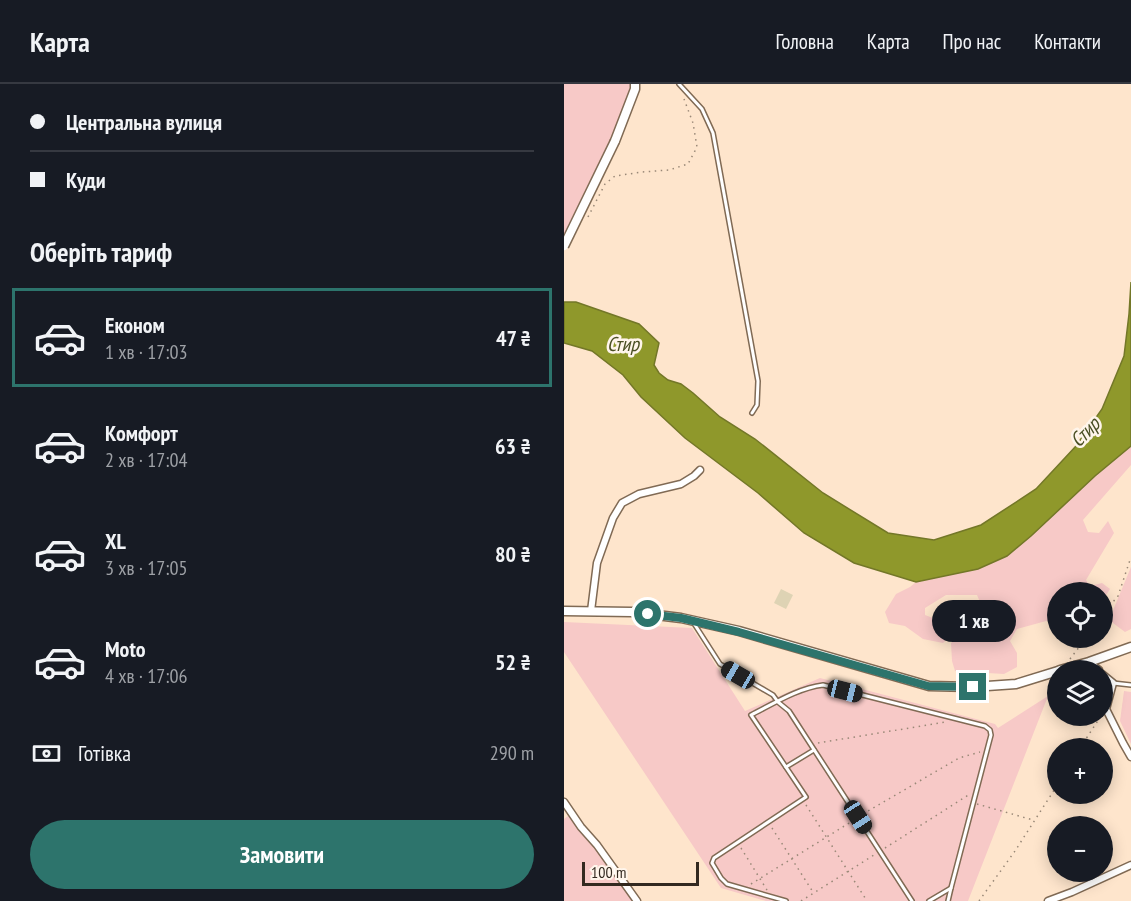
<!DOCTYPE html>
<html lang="uk">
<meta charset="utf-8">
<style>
body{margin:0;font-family:"PT Sans Narrow",sans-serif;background:#242831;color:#f1f3f6;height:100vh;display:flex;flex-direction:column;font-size:22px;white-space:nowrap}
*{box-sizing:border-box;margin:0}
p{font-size:20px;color:#9ea1a6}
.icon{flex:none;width:33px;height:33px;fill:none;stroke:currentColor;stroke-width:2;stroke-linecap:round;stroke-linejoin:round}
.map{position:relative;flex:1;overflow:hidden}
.details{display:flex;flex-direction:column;background:#171b24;width:564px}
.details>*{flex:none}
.guide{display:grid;align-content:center;height:132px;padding:0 30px;background:#171b24}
.tools{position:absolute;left:483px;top:498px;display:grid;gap:12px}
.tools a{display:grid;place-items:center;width:66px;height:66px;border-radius:50%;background:#171b24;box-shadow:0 3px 15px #0003;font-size:30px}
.scale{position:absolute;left:18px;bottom:15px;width:117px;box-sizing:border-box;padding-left:6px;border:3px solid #332920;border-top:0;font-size:16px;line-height:21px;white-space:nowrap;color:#332920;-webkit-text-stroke:4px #fff5eb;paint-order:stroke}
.end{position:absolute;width:27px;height:27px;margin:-14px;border:8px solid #2d746c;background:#fff;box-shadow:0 0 0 3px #fff}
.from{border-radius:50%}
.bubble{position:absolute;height:42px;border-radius:21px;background:#171b24;box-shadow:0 3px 15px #0003;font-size:20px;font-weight:800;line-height:42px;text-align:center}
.car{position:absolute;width:18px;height:36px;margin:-18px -9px;border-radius:8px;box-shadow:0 0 4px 2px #0007;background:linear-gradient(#222 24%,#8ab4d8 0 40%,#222 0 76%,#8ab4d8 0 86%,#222 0)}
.guide b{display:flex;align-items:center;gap:21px;height:57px;font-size:22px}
.guide b+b{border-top:2px solid #363941}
.guide i{width:15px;height:15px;background:#f1f3f6}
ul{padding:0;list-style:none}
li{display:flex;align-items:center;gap:18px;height:99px;margin:0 12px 9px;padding:0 18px;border:3px solid transparent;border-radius:0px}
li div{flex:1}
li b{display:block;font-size:22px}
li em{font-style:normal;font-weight:800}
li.active{border-color:#2d746c}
li>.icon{width:54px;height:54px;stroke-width:1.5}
h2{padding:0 30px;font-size:27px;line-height:72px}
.pay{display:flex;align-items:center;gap:15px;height:66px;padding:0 30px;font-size:22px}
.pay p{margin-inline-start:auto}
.button{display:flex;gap:12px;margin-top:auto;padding:12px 30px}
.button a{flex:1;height:69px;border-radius:36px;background:#2d746c;color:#fff;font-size:24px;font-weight:800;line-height:69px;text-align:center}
header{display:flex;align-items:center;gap:36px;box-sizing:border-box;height:84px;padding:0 30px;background:#171b24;border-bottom:2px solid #363941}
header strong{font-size:28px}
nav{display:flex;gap:33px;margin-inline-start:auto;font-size:21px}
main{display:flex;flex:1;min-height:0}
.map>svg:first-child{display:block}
.green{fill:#f7c9c7}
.water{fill:#8f982b;stroke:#737728;stroke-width:1.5}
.building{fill:#ded3b4}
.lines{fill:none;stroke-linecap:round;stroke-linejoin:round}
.lane-casing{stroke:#806a54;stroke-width:6}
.street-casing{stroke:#806a54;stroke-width:9}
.secondary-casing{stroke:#806a54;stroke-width:11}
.path{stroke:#987;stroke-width:1.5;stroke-dasharray:1.5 4.5;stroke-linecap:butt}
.lane{stroke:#fff;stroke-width:3}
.street{stroke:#fff;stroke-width:6}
.secondary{stroke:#fff;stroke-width:8}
.secondary-bridge-casing{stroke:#806a54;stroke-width:11;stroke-linecap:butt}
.secondary-bridge{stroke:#fff;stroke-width:8}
.route{stroke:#2d746c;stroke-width:8}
.labels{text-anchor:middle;stroke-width:5;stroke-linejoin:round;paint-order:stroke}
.water-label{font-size:20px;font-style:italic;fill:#4b4f24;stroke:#fff5eb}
</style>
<header>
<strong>Карта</strong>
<nav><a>Головна</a><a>Карта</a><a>Про нас</a><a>Контакти</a></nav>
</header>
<main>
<section class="details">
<div class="guide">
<b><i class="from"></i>Центральна вулиця</b>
<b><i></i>Куди</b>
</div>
<h2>Оберіть тариф</h2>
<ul>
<li class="active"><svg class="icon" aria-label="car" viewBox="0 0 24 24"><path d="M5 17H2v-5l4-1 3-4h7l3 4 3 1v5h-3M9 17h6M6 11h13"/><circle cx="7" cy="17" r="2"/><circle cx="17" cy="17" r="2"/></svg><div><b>Економ</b><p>1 хв · 17:03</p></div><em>47 ₴</em></li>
<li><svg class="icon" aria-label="car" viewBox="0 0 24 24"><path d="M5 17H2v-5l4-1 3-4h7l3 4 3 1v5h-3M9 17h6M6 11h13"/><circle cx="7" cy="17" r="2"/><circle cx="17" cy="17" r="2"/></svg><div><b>Комфорт</b><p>2 хв · 17:04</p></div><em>63 ₴</em></li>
<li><svg class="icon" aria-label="car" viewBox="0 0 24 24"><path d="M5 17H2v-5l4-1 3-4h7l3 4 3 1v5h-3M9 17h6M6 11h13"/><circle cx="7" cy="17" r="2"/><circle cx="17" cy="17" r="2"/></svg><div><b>XL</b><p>3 хв · 17:05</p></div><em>80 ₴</em></li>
<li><svg class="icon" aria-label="car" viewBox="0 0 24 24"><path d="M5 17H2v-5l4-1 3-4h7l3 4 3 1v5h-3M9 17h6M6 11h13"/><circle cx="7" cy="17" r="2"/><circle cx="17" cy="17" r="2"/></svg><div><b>Moto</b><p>4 хв · 17:06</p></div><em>52 ₴</em></li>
</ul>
<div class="pay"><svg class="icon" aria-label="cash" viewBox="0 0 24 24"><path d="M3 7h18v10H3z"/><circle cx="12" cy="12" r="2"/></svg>Готівка<p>290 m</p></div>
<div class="button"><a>Замовити</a></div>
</section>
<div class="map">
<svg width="567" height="817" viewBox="0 0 567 817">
<rect width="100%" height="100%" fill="#fee5cc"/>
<g class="green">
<polygon points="0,0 71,0 71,5 0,162"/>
<polygon points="567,362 567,381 519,436 524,448 535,449 544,437 550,449 522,496 526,502 538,499 546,505 539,516 538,508 494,508 493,534 453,545 446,557 453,569 453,583 440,590 391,587 388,577 387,559 403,547 434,545 439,538 422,532 413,511 382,511 361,524 361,531 374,536 389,549 379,559 359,555 341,542 325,539 321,528 332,510 346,503 352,498 414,485 443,472 467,452 531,392"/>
<polygon points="567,483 567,545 561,548 545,536"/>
<polygon points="0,538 128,544 181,627 256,594 431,640 434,644 484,612 404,817 202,817 157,804 0,568"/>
<polygon points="560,607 567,608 567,660 556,637"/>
<polygon points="4,732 27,759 69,817 0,817 0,735"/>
</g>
<polygon class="water" points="567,198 567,362 531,392 467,452 443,472 414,485 352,498 290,479 240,449 194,409 121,354 77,313 59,291 28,267 0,259 0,218 12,218 75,240 95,259 90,281 95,289 104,296 117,300 129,309 156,333 191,355 259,409 324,449 370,456 417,441 472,405 512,362 538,325 560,272 565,230"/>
<polygon class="building" points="217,505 229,511 222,525 210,519"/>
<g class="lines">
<defs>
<g id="lane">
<polyline points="115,0 138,25 149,49 194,297 193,321 188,329"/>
<polyline points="131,541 156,580 209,611 214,618 225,627 348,817"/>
<polyline points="549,599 567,601"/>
<polyline points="222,683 250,666"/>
<path d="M222 817 163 800 157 794 148 779 150 774 242 713 187 631C209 620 234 604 259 601L421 642 426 646 427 651 387 804 365 817"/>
<polyline points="384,817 387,804"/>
</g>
<g id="street">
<polyline points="27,527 33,479 49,434 58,419 75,410 117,400 130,392 136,386"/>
<polyline points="525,578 535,586"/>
<polyline points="538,590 549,599 542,625 559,659 567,673"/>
<polyline points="0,718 17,743 33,761 73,817"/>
<polyline points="484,817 508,808 567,781"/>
</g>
<g id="secondary">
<polyline points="51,57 71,5 71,0"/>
<polyline points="0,527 68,528 117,534 175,547 365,602 409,603 452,600 494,587"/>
<polyline points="496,586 525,578 567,563"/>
</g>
</defs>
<use href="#lane" class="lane-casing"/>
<use href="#street" class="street-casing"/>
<use href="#secondary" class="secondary-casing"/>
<g class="path">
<polyline points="24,133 41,100 51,92 78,88 105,86 124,80 133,63 129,39 120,15"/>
<polyline points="538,531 554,512 567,473"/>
<polyline points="506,575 522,554"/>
<polyline points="254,659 382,638"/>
<polyline points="516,664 537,632"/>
<polyline points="413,720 469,736"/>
<polyline points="242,721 303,817"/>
<polyline points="299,730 395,674 416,668"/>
<polyline points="208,744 249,808"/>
<polyline points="177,764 203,806"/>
<polyline points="321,764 406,710"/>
<polyline points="187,800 290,736"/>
<polyline points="237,817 310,771"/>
<polyline points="415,817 451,767 494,700"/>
</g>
<use href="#lane" class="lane"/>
<use href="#street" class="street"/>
<use href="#secondary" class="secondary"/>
<defs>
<polyline id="secondary-bridge" points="0,162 51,57"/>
</defs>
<use href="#secondary-bridge" class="secondary-bridge-casing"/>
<use href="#secondary-bridge" class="secondary-bridge"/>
</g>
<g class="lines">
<polyline class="route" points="84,530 117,534 175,548 364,602 409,603"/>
</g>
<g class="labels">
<g class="water-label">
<text x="59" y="267">Стир</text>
<text transform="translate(521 348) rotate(-45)" y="7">Стир</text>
</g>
</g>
</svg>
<div class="tools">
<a><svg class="icon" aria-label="locate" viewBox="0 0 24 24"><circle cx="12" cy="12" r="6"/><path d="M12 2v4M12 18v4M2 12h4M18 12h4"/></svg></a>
<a><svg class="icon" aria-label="layers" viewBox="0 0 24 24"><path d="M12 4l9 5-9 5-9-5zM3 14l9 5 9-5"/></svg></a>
<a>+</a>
<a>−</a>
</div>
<div class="scale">100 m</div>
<i class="end from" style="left:84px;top:530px"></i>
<i class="end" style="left:409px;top:603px"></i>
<div class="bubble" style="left:368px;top:516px;width:84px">1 хв</div>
<i class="car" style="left:174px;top:591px;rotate:300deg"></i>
<i class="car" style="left:281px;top:607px;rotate:104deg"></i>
<i class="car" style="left:294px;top:733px;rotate:147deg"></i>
</div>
</main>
